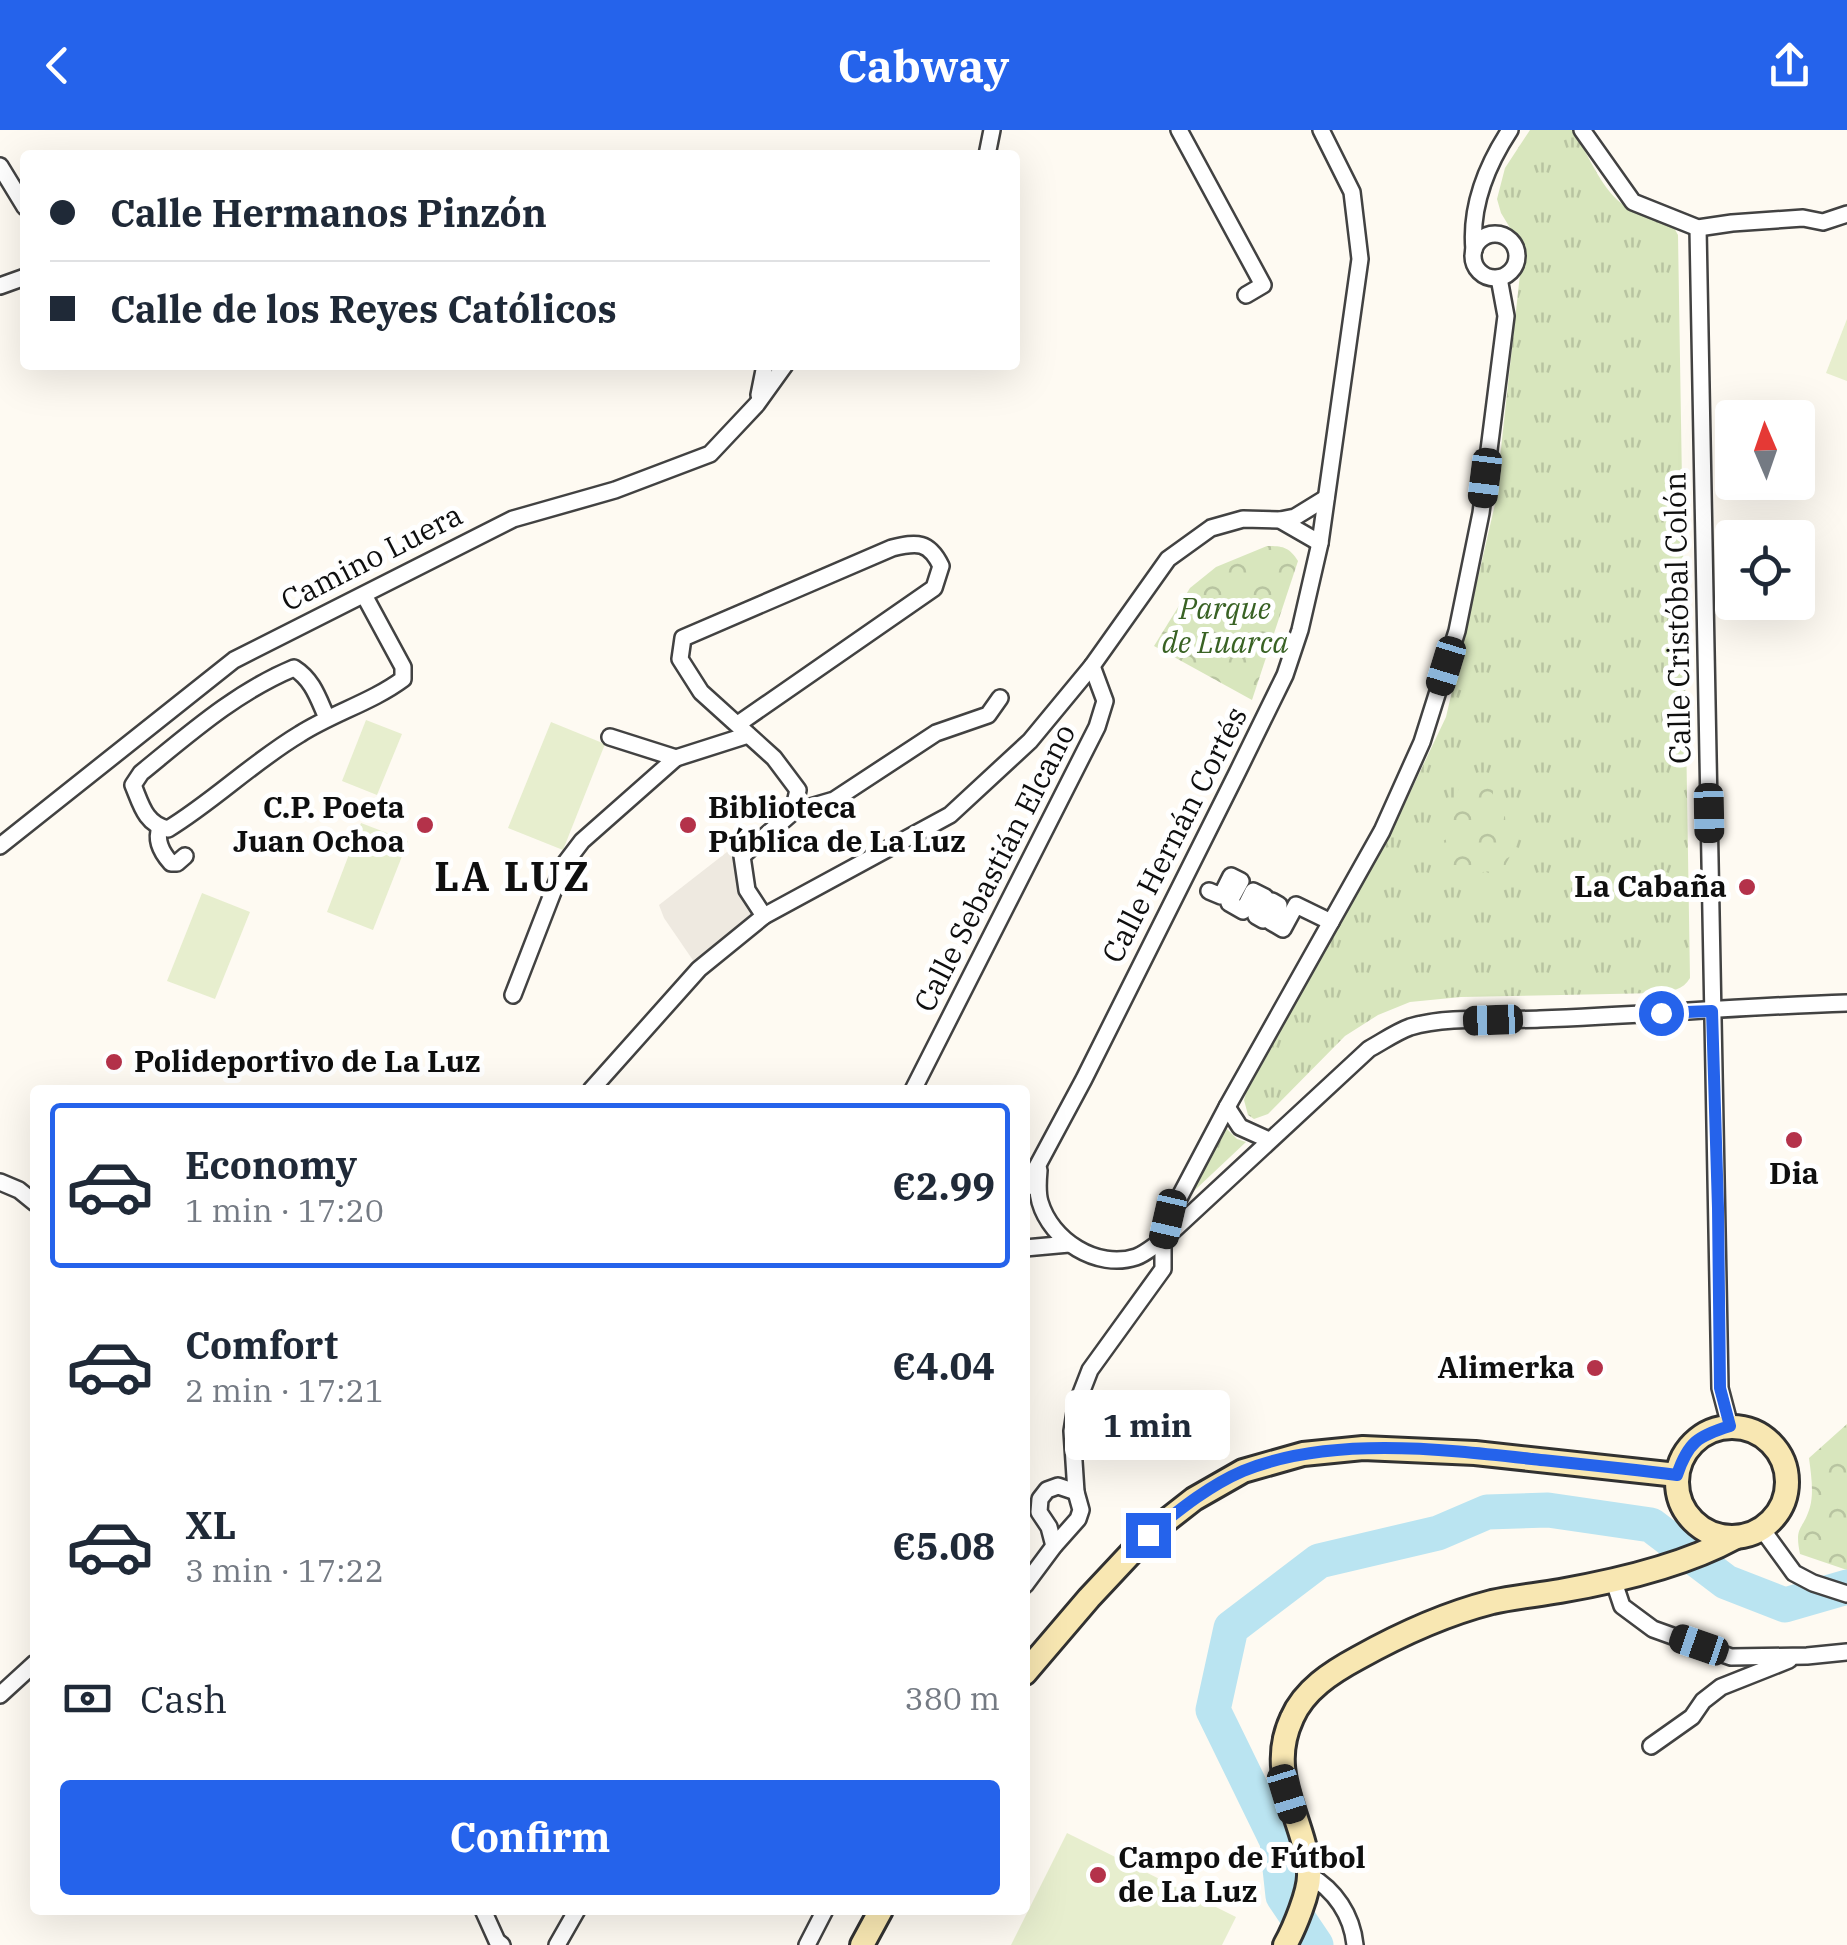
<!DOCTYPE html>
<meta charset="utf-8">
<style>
body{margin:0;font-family:"IBM Plex Serif",serif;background:#f6f6f7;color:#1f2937;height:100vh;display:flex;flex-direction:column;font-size:38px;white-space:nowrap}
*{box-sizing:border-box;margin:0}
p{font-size:32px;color:#747a83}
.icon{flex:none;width:55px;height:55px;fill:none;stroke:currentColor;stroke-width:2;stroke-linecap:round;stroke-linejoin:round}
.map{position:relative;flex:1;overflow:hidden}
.drawer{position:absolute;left:30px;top:955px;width:1000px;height:830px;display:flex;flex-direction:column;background:#fff;border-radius:10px;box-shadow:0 10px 40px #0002}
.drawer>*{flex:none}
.banner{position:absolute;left:20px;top:20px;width:1000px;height:220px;border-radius:10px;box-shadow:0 10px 40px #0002;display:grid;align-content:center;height:220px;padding:0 30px;background:#fff}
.needle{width:65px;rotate:358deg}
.buttons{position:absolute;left:1715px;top:270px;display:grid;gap:20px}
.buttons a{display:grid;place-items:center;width:100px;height:100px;border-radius:10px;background:#fff;box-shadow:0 10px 40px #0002;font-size:50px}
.end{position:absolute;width:45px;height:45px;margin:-22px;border:12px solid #2563eb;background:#fff;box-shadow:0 0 0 5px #fff}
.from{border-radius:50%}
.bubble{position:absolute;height:70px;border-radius:10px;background:#fff;box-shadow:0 10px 40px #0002;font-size:32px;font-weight:700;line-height:70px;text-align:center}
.car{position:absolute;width:30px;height:60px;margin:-30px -15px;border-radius:12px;box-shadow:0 0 8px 2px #0007;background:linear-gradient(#222 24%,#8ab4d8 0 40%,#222 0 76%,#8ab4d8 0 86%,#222 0)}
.banner b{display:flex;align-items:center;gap:35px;height:95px;font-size:38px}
.banner b+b{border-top:2px solid #e0e1e3}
.banner i{width:25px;height:25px;background:#1f2937}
ul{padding:18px 0 0;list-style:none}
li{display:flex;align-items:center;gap:30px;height:165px;margin:0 20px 15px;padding:0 10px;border:5px solid transparent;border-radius:10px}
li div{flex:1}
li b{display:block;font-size:38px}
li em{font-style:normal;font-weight:700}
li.active{border-color:#2563eb}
li>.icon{width:90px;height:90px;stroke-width:1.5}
.pay{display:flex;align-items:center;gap:25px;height:110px;padding:0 30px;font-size:38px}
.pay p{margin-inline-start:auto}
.button{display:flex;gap:20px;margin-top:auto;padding:20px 30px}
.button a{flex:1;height:115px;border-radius:10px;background:#2563eb;color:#fff;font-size:40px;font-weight:700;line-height:115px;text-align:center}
header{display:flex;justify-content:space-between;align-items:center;height:130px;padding:0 30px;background:#2563eb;color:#fff;font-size:45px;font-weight:700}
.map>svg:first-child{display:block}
.grass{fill:url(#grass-tufts)}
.park{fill:url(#park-crowns)}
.pitch{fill:#e7eece}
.plaza{fill:#eee9e0}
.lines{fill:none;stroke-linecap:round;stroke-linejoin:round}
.river{stroke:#bae4f1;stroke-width:35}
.street-casing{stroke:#424242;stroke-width:20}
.secondary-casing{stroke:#313131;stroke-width:28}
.street{stroke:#fff;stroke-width:15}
.secondary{stroke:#f8e7b2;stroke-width:22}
.route{stroke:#2563eb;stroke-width:12}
.poi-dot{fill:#b4324a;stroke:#fff;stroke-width:4}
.labels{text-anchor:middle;stroke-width:10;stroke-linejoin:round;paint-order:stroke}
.street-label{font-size:30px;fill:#0f0f0f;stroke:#fff}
.park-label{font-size:30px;font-style:italic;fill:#396224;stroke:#fff}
.poi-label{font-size:30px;font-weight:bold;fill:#0f0f0f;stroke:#fff;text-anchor:end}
.district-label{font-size:40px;font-weight:bold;letter-spacing:2.5px;fill:#0f0f0f;stroke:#fff}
</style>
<header><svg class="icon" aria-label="back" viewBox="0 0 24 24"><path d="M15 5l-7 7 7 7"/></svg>Cabway<svg class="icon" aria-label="share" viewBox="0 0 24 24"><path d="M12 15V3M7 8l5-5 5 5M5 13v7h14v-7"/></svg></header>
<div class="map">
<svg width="1847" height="1815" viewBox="0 0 1847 1815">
<defs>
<pattern id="grass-tufts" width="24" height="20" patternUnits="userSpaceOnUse" patternTransform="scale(2.5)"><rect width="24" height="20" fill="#d8e6bd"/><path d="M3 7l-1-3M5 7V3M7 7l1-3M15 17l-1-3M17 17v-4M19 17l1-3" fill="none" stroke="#b8c4a1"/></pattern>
<pattern id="park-crowns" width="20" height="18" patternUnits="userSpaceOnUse" patternTransform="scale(2.5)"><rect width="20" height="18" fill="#d8e6bd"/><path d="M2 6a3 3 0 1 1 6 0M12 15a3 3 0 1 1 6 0" fill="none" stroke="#b8c4a1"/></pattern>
</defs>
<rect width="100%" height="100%" fill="#fefaf2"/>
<g class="grass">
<path d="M1530 0H1574C1587 23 1600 56 1621 73 1635 85 1655 89 1672 94L1678 105 1690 848C1683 860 1672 861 1659 863L1461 867 1410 872 1378 885 1345 906 1268 984 1254 989 1248 985 1244 970 1246 963 1388 709 1446 587 1495 374 1520 144 1521 116 1501 83 1497 69 1505 38Z"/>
<polygon points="1224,996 1237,1009 1246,1012 1179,1075"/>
</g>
<g class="park">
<path d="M1267 416C1283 416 1289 417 1298 431L1252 570 1154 516 1190 458 1216 437Z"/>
<polygon points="1480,645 1493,657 1493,671 1505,686 1506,701 1519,708 1501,744 1485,741 1477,746 1464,735 1450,735 1440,724 1450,699 1446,684 1464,649"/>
<path d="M1847 1294V1440L1800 1424C1794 1395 1803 1401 1810 1377 1814 1362 1811 1344 1809 1328Z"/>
</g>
<g class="pitch">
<polygon points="1847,189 1847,251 1826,243"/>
<polygon points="366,590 402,604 377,665 342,651"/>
<polygon points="551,592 605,614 563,720 508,698"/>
<polygon points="361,693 408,711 373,800 327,782"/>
<polygon points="202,763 250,782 215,869 167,851"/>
<polygon points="1067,1703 1236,1787 1222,1815 1011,1815"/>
</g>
<polygon class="plaza" points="736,715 764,786 699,839 664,788 659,775"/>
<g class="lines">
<polyline class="river" points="1316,1815 1283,1766 1277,1711 1213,1580 1231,1498 1319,1431 1438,1403 1487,1382 1548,1380 1651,1395 1726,1452 1785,1475 1847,1457"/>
<defs>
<g id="street">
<polyline points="1179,0 1263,155 1246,165"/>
<polyline points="1582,0 1633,72 1698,98 1732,93 1803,88 1823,92 1847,84"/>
<polyline points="987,25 992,0"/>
<polyline points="0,36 25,77"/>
<polyline points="1698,98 1720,1258 1730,1296"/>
<circle cx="1495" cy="126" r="22"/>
<path d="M1474 120C1470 77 1487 35 1510 0"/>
<polyline points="0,156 25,147"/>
<polyline points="759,265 765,235"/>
<polyline points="1280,390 1295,387 1326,368"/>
<path d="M327 588C318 568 313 550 294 538 236 562 189 604 141 643L133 655C141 674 145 694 168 699 214 671 253 632 300 604 333 583 372 572 403 549V537L364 465"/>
<path d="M738 594 934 458 941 436C929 411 917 412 892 418L683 508 680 529 701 562 774 628 798 660 793 682 742 726 747 760 764 786"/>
<polyline points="610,607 676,628"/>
<polyline points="793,682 834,670 936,603 988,585 1000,568"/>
<path d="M160 698C155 711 162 723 171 733H177L185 726"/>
<polyline points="0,716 234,530 513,389 615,360 710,324 757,274 785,235"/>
<polyline points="1209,761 1221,766 1231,746 1241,751 1229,773 1243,781 1253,761 1265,767 1256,786 1263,790 1272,771 1279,775 1271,792 1283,799 1296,775 1331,792"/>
<polyline points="513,865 563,736 582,711 676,628 748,605"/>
<polyline points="591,960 699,839 764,786 950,685 1030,611 1092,536 1168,429 1211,398 1243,389 1280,390 1320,413"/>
<polyline points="913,960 1097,597 1105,571 1092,536"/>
<polyline points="1227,977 1240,997 1269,1010"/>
<path d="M1039 1040C1038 1051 1037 1062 1040 1072 1051 1110 1097 1140 1136 1127 1145 1124 1155 1115 1163 1110L1369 919C1382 912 1396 902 1410 897 1448 885 1500 891 1540 889 1643 885 1745 876 1847 873"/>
<polyline points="0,1052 19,1060 35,1073"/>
<polyline points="1025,1059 1084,949 1237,643 1285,545 1300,500 1320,413 1360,129 1352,62 1321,0"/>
<polyline points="1025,1118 1069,1114"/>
<polyline points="1762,1399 1794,1443 1813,1453 1847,1464"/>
<polyline points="1054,1416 1049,1397 1039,1382 1040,1369 1047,1360 1058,1356 1076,1362"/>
<polyline points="1613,1449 1622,1476 1653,1499 1731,1527 1807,1526 1847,1522"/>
<polyline points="1025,1455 1054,1416 1078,1389 1081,1380 1076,1362 1072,1301 1076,1276 1090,1240 1163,1139 1163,1110 1168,1089 1227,977 1382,701 1422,612 1457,501 1481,383 1506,186 1499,148"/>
<polyline points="0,1565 35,1533"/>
<polyline points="1651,1616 1692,1587 1703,1571 1721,1557 1789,1530"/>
<path d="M1309 1745C1335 1760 1352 1785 1355 1815"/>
<polyline points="483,1780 497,1811 502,1815"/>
<polyline points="557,1815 577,1780"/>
<polyline points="807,1815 825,1780"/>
</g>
<g id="secondary">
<circle cx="1732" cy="1352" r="55"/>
<polyline points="1025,1543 1089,1468 1148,1405 1194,1369 1243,1341 1303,1324 1363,1318 1475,1323 1677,1345"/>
<polyline points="862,1815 881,1780"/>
<path d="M1285 1815C1294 1799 1310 1761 1309 1743 1305 1687 1265 1646 1292 1588 1304 1560 1332 1542 1358 1528 1401 1504 1445 1484 1492 1472 1514 1467 1537 1465 1560 1461 1617 1451 1683 1436 1734 1408"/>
</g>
</defs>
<use href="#street" class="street-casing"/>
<use href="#secondary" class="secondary-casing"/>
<use href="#street" class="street"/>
<use href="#secondary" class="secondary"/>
</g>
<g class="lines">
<path class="route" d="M1148 1405C1178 1381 1208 1356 1243 1341 1329 1306 1442 1319 1532 1329 1580 1334 1629 1339 1677 1345 1688 1312 1698 1306 1730 1296L1720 1258 1718 1078 1712 881 1661 883"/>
</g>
<g class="poi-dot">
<circle cx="425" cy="695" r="10"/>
<circle cx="688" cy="695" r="10"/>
<circle cx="1747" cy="757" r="10"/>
<circle cx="114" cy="932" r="10"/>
<circle cx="1794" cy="1010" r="10"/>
<circle cx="1595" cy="1238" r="10"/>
<circle cx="1098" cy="1745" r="10"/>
</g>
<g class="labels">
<g class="street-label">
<text transform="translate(372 428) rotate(-27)" y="10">Camino Luera</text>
<text transform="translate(1678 488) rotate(-91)" y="10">Calle Cristóbal Colón</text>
<text transform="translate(1175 705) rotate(-63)" y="10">Calle Hernán Cortés</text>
<text transform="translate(995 738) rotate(-63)" y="10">Calle Sebastián Elcano</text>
</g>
<g class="park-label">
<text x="1225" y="489">Parque<tspan x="1225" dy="34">de Luarca</tspan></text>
</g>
<g class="poi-label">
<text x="405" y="688">C.P. Poeta<tspan x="405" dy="34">Juan Ochoa</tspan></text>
<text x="708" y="688" text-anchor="start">Biblioteca<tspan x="708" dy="34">Pública de La Luz</tspan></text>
<text x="1727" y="767">La Cabaña</text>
<text x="134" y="942" text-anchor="start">Polideportivo de La Luz</text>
<text x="1794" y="1054" text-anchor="middle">Dia</text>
<text x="1575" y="1248">Alimerka</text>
<text x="1118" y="1738" text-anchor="start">Campo de Fútbol<tspan x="1118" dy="34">de La Luz</tspan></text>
</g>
<g class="district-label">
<text x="513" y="761">LA LUZ</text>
</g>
</g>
</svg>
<div class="buttons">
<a><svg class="needle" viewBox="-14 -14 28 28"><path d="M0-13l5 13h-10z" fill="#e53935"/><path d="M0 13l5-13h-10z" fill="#747a83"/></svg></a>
<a><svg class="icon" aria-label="locate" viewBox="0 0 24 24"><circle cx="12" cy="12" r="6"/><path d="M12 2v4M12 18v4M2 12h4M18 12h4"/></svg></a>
</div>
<i class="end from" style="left:1661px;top:883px"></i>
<i class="end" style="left:1148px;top:1405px"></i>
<div class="bubble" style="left:1065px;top:1260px;width:165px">1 min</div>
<i class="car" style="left:1485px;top:348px;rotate:187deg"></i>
<i class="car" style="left:1446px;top:536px;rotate:197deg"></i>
<i class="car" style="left:1709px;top:683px;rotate:179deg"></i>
<i class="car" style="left:1493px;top:890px;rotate:268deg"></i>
<i class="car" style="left:1168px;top:1089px;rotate:193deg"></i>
<i class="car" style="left:1699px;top:1515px;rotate:289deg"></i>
<i class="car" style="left:1287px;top:1664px;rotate:163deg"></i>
<div class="banner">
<b><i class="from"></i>Calle Hermanos Pinzón</b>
<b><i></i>Calle de los Reyes Católicos</b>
</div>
<section class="drawer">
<ul>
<li class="active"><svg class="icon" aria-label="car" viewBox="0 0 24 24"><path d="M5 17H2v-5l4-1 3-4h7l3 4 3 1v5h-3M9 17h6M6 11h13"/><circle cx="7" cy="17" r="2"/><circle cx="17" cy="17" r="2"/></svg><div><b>Economy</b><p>1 min · 17:20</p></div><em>€2.99</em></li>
<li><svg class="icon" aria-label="car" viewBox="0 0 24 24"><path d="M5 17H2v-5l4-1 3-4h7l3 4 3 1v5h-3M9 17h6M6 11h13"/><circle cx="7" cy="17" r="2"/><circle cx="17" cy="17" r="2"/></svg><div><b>Comfort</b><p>2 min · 17:21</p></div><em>€4.04</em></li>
<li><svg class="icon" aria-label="car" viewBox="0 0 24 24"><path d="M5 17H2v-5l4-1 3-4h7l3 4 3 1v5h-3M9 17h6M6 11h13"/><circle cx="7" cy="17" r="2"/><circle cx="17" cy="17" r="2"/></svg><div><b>XL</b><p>3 min · 17:22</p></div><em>€5.08</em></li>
</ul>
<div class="pay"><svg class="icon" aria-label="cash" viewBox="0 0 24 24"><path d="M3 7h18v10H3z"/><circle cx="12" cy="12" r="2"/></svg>Cash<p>380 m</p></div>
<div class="button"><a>Confirm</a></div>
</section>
</div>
